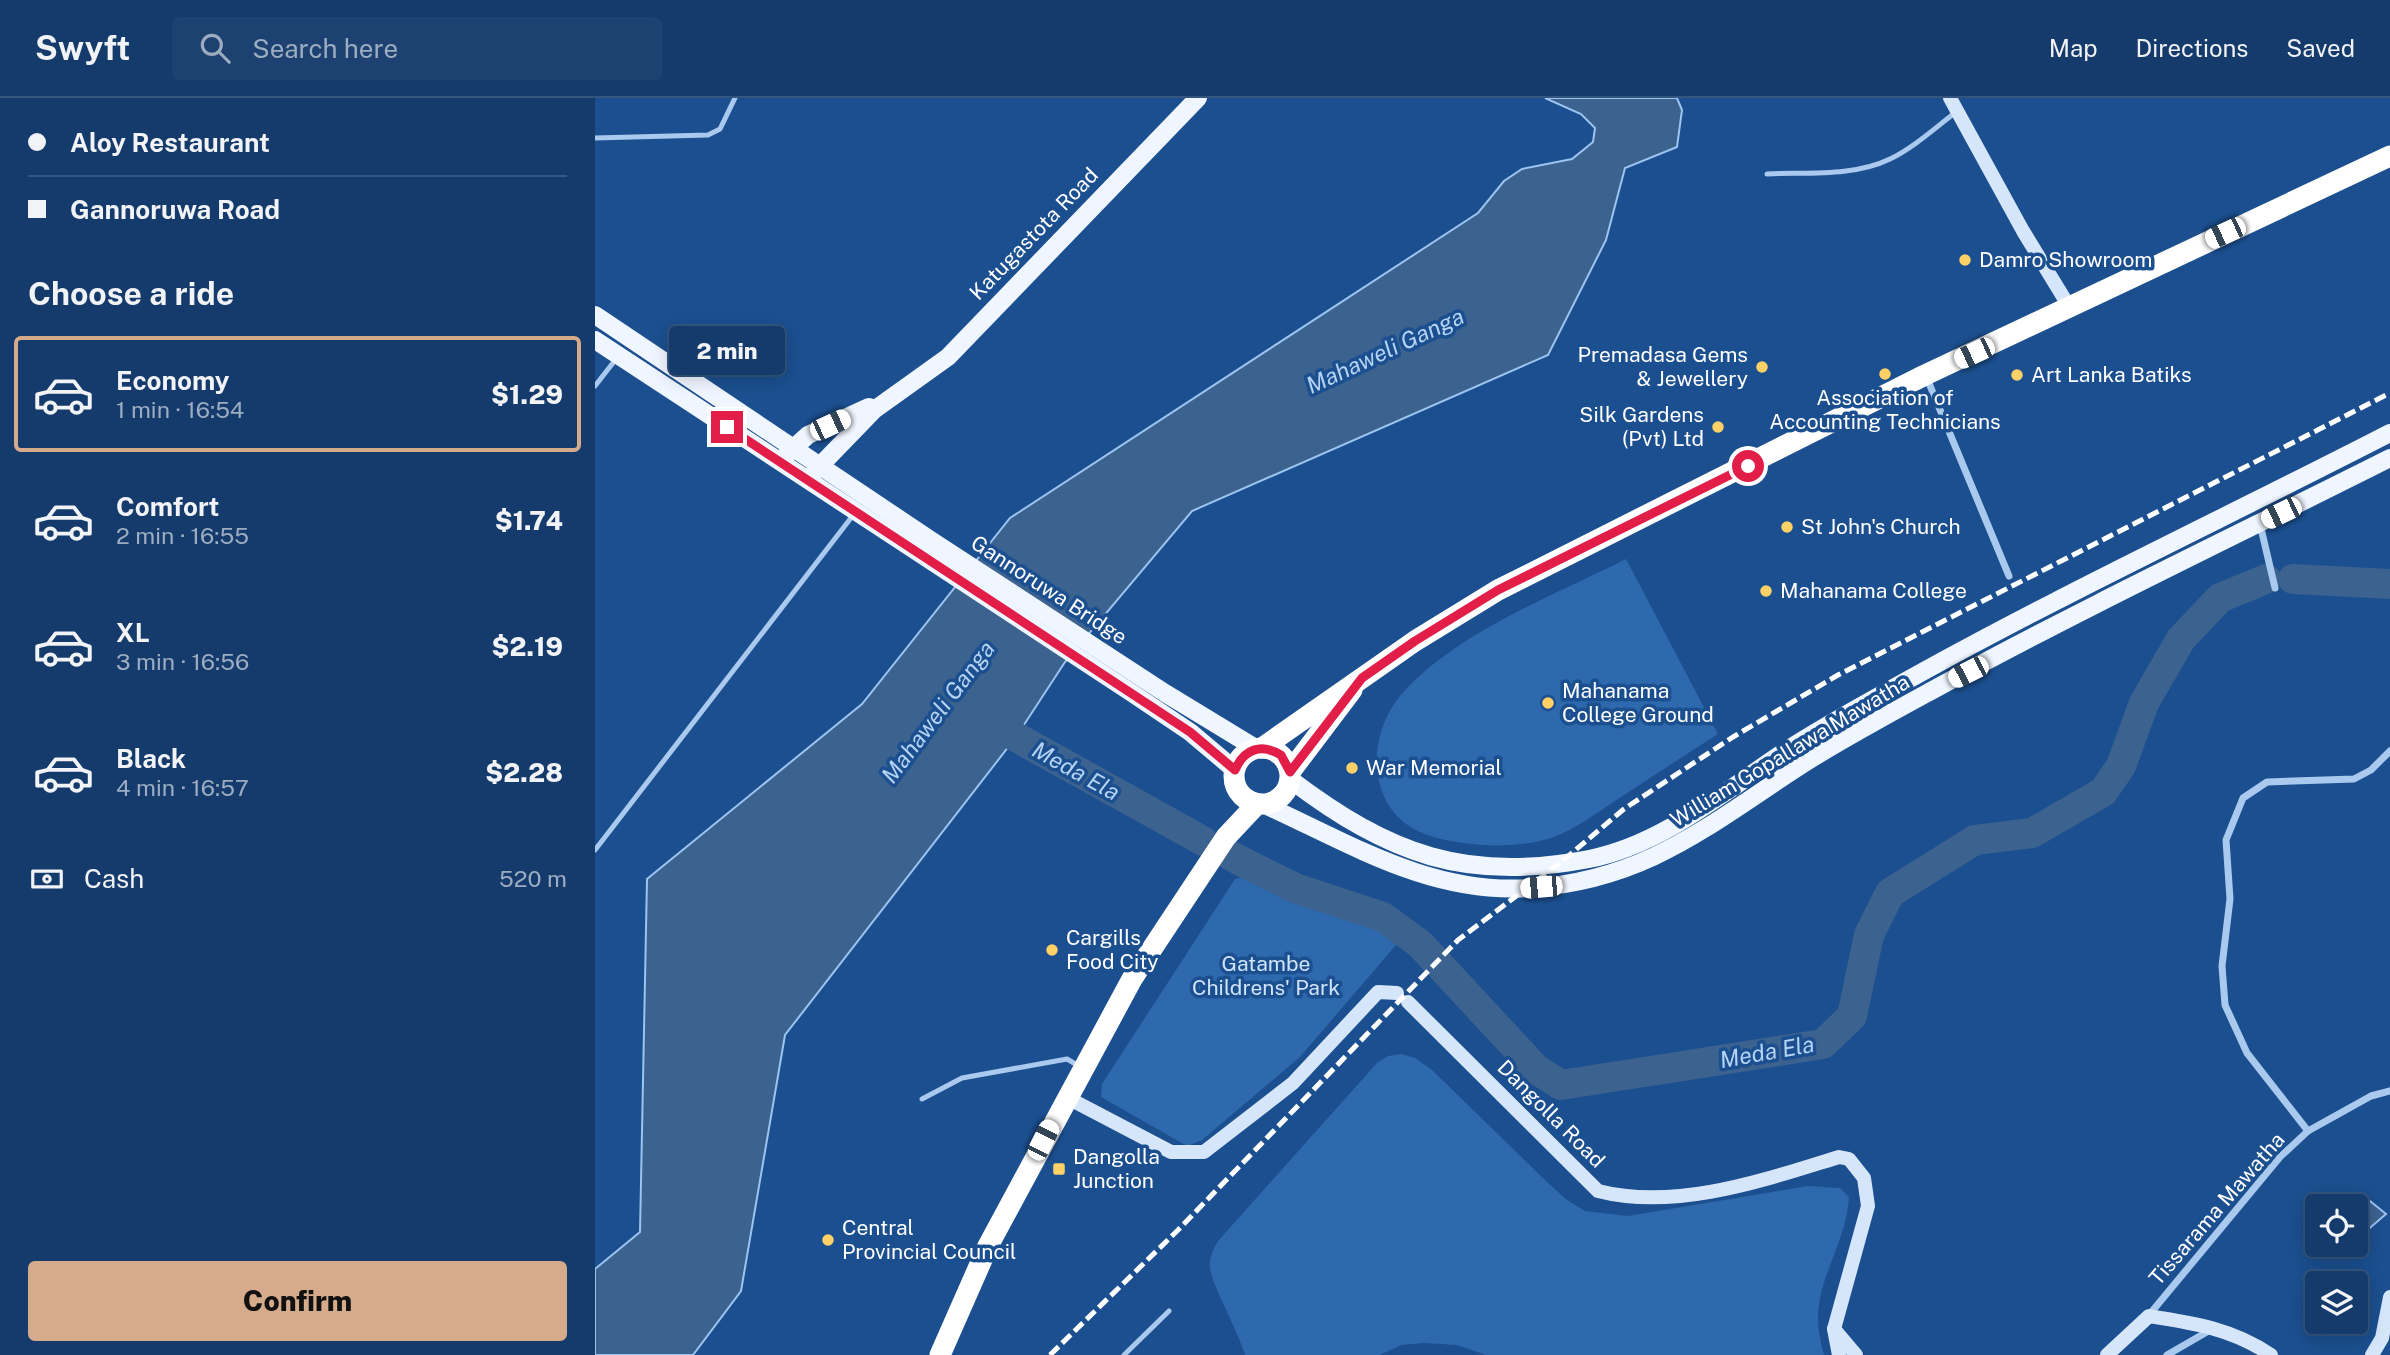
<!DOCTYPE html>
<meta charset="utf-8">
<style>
body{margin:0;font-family:"Public Sans",sans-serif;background:#1d4271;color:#f1f3f6;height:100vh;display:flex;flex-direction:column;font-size:26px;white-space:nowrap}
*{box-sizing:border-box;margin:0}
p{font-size:23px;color:#9dadc1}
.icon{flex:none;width:38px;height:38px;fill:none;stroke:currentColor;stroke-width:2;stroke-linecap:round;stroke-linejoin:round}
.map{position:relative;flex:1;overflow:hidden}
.panel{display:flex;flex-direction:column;background:#143b6b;width:595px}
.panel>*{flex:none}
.guide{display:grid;align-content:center;height:154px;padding:0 28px;background:#143b6b}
.buttons{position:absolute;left:1710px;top:1096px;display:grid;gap:14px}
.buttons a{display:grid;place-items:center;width:63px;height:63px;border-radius:7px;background:#143b6b;box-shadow:0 4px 18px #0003,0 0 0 2px #33557e;font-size:35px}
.end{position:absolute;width:32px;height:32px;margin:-16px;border:9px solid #e11d48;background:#fff;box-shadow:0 0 0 4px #fff}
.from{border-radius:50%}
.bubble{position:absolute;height:49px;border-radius:7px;background:#143b6b;box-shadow:0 4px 18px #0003,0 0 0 2px #33557e;font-size:23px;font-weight:800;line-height:49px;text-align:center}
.car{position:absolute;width:21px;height:42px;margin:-21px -10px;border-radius:9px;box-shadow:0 0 5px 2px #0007;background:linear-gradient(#fff 24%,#345 0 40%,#fff 0 76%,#345 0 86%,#fff 0)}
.guide b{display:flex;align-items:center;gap:24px;height:66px;font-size:26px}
.guide b+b{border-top:2px solid #33557e}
.guide i{width:18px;height:18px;background:#f1f3f6}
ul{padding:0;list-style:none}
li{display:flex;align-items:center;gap:21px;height:116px;margin:0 14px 10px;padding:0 14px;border:4px solid transparent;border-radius:7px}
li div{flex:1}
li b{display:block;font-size:26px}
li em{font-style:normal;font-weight:800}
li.current{border-color:#d6ab8b}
li>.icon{width:63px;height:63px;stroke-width:1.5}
h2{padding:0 28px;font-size:32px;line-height:84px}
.pay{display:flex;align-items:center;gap:18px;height:77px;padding:0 28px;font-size:26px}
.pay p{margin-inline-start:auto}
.cta{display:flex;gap:14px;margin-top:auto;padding:14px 28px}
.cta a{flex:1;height:80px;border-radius:7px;background:#d6ab8b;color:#111;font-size:28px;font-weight:800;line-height:80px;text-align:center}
header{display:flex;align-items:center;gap:42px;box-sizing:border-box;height:98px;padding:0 35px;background:#143b6b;border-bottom:2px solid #33557e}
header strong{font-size:33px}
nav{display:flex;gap:38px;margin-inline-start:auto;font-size:24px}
.search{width:490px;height:63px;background:#1d4271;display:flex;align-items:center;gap:18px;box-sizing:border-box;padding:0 24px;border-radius:7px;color:#9dadc1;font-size:26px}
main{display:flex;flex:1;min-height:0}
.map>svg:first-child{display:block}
.green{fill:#2e69ad}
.water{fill:#3c6290;stroke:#9cc4f0;stroke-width:2}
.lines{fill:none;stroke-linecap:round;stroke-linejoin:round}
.river{stroke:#3c6290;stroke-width:30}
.lane{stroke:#a9c9ee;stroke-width:5}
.street{stroke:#a9c9ee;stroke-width:7}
.secondary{stroke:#d6e6fa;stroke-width:14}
.primary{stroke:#f0f6ff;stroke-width:18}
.highway{stroke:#fff;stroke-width:21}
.rail{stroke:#fff;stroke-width:5;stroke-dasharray:12 5;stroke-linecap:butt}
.route{stroke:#e11d48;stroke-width:9}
.poi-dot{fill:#ffd166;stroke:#1b4f8f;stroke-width:2.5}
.labels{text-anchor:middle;stroke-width:7;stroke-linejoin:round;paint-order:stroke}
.street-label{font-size:21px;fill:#fff;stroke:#1b4f8f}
.poi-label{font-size:21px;fill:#fff;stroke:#1b4f8f;text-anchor:start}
.park-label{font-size:21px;fill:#cfe3fa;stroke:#1b4f8f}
.water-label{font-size:23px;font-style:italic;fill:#b5d3f5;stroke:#1b4f8f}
</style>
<header>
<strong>Swyft</strong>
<div class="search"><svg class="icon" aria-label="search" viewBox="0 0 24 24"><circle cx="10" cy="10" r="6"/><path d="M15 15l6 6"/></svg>Search here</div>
<nav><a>Map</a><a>Directions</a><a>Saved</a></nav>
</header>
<main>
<section class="panel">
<div class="guide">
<b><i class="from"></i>Aloy Restaurant</b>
<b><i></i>Gannoruwa Road</b>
</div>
<h2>Choose a ride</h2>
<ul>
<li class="current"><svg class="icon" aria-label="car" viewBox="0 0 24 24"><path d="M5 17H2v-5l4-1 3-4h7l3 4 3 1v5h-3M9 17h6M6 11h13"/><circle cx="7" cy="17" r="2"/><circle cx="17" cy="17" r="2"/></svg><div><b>Economy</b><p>1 min · 16:54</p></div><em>$1.29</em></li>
<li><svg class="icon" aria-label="car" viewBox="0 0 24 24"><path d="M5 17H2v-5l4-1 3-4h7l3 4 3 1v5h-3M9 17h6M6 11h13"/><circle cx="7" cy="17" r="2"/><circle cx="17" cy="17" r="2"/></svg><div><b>Comfort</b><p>2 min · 16:55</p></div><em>$1.74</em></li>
<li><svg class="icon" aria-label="car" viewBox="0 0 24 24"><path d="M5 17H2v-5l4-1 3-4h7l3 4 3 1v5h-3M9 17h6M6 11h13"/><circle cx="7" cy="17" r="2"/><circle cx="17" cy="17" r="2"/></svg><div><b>XL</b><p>3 min · 16:56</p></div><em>$2.19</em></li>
<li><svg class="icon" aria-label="car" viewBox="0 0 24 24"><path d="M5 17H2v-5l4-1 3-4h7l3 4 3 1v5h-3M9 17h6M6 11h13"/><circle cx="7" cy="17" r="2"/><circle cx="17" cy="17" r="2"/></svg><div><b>Black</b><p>4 min · 16:57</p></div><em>$2.28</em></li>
</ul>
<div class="pay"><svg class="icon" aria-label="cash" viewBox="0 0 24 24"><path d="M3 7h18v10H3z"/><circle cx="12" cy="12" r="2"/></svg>Cash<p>520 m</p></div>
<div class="cta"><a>Confirm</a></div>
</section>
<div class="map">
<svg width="1795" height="1257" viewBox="0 0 1795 1257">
<rect width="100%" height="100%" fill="#1b4f8f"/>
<g class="green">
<path d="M1031 461 1123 636C1088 658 1054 681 1020 703 1000 716 979 732 956 740 923 750 884 749 851 742 821 736 798 723 787 693 775 663 784 623 805 598 859 535 958 498 1031 461Z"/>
<polygon points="653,778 796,833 801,847 705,959 607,1042 592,1048 506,999 507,986 640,781"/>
<path d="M806 956 820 960 837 972 951 1083 972 1102 990 1113 1033 1118 1213 1088 1245 1090 1254 1099C1252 1142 1223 1179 1223 1220 1223 1233 1226 1245 1229 1257H891L862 1247 829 1245 806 1247 785 1257H650C644 1235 616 1185 615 1170 614 1159 618 1152 623 1143L782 965 793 958Z"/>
</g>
<g class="water">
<polygon points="950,0 1082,0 1087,12 1082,49 1030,70 1011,142 953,257 597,413 470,564 421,639 190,937 146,1193 98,1257 0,1257 0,1171 45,1134 52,781 267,606 415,420 883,115 909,83 927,71 977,61 998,44 1000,30 986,16"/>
<polygon points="1775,1103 1791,1116 1769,1135 1761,1128 1761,1117"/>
</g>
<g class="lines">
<g class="river">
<polyline points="1698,481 1795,486"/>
<polyline points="390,617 421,639 608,743"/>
<polyline points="636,758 700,790 788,819 825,846 941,971 966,987 1228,946 1257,918 1274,837 1295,795 1380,742 1437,735 1508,694 1526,668 1549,605 1586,541 1625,500 1671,481"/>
</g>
<g class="lane">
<polyline points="0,40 113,37 125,31 140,0"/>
<path d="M1172 76C1211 74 1258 79 1295 61 1318 50 1340 30 1361 14"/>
<polyline points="0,288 21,261"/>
<polyline points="0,752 259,416"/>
<polyline points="327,1001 367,980 472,961 484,968"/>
<polyline points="529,1257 574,1213"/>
</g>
<g class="street">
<polyline points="1331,278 1414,478"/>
<polyline points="1665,426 1680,490"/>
<polyline points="1713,1033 1652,955 1630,907 1627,868 1635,801 1631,742 1648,700 1672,684 1759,681 1776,672 1795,653"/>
<polyline points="1554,1217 1685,1059 1713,1033 1776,998 1795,993"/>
<polyline points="1572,1257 1617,1231"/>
</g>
<g class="secondary">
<polyline points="1355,0 1428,133 1475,210"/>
<path d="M813 904 1003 1093C1081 1113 1169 1082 1244 1059L1254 1061 1269 1080 1273 1108 1239 1231 1244 1257"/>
<polyline points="471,999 576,1054 609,1054 698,985 783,894 802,895"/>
<polyline points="1239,1231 1261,1257"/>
<path d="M1512 1257 1554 1218C1599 1225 1638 1231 1676 1257"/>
<polyline points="1777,1257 1787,1240 1795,1199"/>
</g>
<g class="primary">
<polyline points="0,217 337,443 570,595 662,651"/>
<polyline points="0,242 537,595 595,634 640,672"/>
<polyline points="191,357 213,337 274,309"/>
<polyline points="219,374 279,312 353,259 603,0"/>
<path d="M696 682C794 756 871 785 994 761 1065 747 1125 697 1183 658 1219 634 1257 613 1295 592 1458 500 1628 421 1795 335"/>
<path d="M670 707C756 746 836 797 935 790 1056 782 1119 722 1216 661 1258 635 1303 611 1347 587 1494 507 1646 435 1795 360"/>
</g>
<g class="highway">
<polyline points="667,650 820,543 903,492 1330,277 1795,58"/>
<circle cx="667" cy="678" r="28"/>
<polyline points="695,674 757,592"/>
<polyline points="345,1257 393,1148 537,881 631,739 662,706"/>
</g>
<polyline class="rail" points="455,1257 583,1132 863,842 965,765 1029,711 1138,639 1243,577 1795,295"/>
</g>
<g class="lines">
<path class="route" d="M132 329 595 634 640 672C649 651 666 645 686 657L695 674 767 580 820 543 903 492 1153 368"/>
</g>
<g class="poi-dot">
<circle cx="1370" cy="162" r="7"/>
<circle cx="1167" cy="269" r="7"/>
<circle cx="1290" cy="276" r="7"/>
<circle cx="1422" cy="277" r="7"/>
<circle cx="1123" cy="329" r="7"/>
<circle cx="1192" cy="429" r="7"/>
<circle cx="1171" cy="493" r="7"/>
<circle cx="953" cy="605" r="7"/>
<circle cx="757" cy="670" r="7"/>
<circle cx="457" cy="852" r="7"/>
<rect x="457" y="1064" width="14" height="14" rx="3.5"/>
<circle cx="233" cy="1142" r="7"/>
</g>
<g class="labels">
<g class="street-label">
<text transform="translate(439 136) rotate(-46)" y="7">Katugastota Road</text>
<text transform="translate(454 492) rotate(33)" y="7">Gannoruwa Bridge</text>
<text transform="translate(1195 653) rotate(-31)" y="7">William Gopallawa Mawatha</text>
<text transform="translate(956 1016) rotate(45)" y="7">Dangolla Road</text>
<text transform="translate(1622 1111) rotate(-49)" y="7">Tissarama Mawatha</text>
</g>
<g class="poi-label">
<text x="1384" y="169">Damro Showroom</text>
<text x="1153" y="264" text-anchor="end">Premadasa Gems<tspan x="1153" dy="24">&amp; Jewellery</tspan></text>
<text x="1436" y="284">Art Lanka Batiks</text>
<text x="1290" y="307" text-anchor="middle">Association of<tspan x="1290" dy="24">Accounting Technicians</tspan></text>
<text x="1109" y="324" text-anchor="end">Silk Gardens<tspan x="1109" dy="24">(Pvt) Ltd</tspan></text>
<text x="1206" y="436">St John's Church</text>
<text x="1185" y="500">Mahanama College</text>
<text x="967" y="600">Mahanama<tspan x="967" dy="24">College Ground</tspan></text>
<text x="771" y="677">War Memorial</text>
<text x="471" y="847">Cargills<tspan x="471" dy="24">Food City</tspan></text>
<text x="478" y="1066">Dangolla<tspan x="478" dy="24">Junction</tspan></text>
<text x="247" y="1137">Central<tspan x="247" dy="24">Provincial Council</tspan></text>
</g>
<g class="park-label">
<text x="671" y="873">Gatambe<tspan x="671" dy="24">Childrens' Park</tspan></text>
</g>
<g class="water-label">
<text transform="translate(790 253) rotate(-25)" y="8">Mahaweli Ganga</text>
<text transform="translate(343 614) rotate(-53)" y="8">Mahaweli Ganga</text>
<text transform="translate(481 673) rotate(29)" y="8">Meda Ela</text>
<text transform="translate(1172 954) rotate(-10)" y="8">Meda Ela</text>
</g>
</g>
</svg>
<div class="buttons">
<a><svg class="icon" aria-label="locate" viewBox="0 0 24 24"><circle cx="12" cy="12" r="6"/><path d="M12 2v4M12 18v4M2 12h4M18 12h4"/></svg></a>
<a><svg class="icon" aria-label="layers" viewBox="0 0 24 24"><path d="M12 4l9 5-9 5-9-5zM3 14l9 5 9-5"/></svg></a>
</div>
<i class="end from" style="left:1153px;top:368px"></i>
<i class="end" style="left:132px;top:329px"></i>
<div class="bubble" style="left:74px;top:228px;width:116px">2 min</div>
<i class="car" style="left:1630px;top:135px;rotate:245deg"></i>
<i class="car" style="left:1379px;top:255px;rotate:245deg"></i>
<i class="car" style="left:235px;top:327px;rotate:65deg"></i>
<i class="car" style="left:1686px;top:415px;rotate:244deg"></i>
<i class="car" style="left:1373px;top:574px;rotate:243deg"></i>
<i class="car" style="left:946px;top:789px;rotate:265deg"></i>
<i class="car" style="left:448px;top:1042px;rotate:27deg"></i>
</div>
</main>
